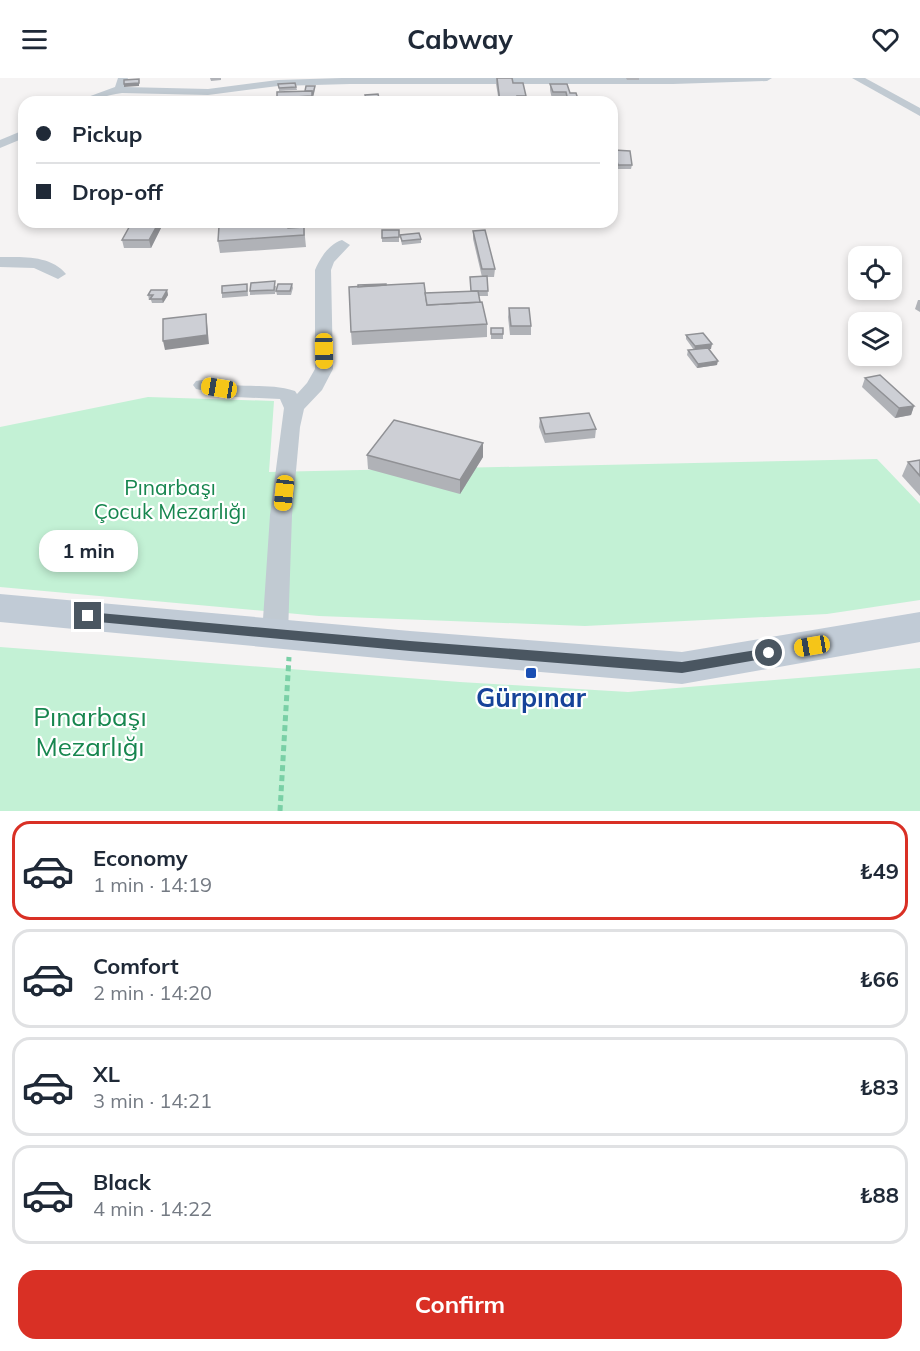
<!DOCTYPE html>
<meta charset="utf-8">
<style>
body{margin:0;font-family:Mulish,sans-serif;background:#f6f6f7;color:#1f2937;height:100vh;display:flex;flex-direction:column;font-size:22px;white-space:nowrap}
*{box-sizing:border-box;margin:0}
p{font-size:20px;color:#747a83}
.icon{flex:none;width:33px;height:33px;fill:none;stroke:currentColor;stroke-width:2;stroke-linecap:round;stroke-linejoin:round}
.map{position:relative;height:733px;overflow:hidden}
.drawer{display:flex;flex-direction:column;background:#fff;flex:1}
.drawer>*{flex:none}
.top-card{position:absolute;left:18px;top:18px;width:600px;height:132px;border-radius:18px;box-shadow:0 3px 9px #0003;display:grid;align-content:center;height:132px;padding:0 18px;background:#fff}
.fabs{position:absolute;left:848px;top:168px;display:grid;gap:12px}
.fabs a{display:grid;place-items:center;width:54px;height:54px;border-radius:12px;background:#fff;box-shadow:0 3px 9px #0003;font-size:30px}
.end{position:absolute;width:27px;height:27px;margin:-14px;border:8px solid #4a5661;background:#fff;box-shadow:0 0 0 3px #fff}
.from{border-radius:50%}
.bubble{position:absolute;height:42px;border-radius:18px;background:#fff;box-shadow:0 3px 9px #0003;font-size:20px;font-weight:700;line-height:42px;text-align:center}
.car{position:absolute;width:18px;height:36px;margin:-18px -9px;border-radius:8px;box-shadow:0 0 4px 2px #0007;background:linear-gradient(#f5c518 24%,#345 0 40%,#f5c518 0 76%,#345 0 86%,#f5c518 0)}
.top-card b{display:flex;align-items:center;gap:21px;height:57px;font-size:22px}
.top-card b+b{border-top:2px solid #e0e1e3}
.top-card i{width:15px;height:15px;background:#1f2937}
ul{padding:10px 0 0;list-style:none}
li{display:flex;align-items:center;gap:18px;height:99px;margin:0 12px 9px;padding:0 6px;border:3px solid #e0e1e3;border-radius:18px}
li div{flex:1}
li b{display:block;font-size:22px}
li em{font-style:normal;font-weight:700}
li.on{border-color:#d93025}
li>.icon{width:54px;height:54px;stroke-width:1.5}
.button{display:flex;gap:12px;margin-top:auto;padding:12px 18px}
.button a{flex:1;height:69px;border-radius:18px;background:#d93025;color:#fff;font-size:24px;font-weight:700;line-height:69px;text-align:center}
header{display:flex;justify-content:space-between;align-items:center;height:78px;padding:0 18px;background:#fff;font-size:27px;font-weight:700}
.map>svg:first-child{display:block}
.green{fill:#c3f1d5}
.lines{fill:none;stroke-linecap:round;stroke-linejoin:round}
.path{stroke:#7ad0a6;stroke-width:5;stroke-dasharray:6 4;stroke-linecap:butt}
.minor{fill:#c1cad2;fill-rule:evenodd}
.secondary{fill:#c1cbd6;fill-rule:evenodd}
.wall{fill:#b0b2b7}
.shaded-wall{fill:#909195}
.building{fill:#cdcfd5;stroke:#909195;stroke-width:1.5}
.route{fill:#4a5661}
.transit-dot{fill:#1a4fb4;stroke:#fff;stroke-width:2}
.labels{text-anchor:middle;stroke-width:4.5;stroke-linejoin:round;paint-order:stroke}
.park-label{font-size:21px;fill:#17864f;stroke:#fff}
.near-transit-label{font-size:26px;font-weight:bold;fill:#164399;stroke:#fff}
.near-park-label{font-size:26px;fill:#17864f;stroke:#fff}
</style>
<header><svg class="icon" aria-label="menu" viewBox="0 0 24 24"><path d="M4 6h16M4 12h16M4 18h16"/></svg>Cabway<svg class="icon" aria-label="heart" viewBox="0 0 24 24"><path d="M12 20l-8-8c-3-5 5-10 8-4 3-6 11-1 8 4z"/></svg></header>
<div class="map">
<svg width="920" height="733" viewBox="0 0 920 733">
<rect width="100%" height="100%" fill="#f5f3f3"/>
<g class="green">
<polygon points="148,319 274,323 269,394 877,381 920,426 920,522 827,536 585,548 319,538 0,509 0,349"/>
<polygon points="0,569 460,604 628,614 920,590 920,733 0,733"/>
</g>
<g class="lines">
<polyline class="path" points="280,733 289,579"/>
<g class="minor">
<path d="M118 0H128L125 9 208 11 278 2 342 0H772L767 3 673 6H350L278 8 208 17 122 15C105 17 92 24 74 24L115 9Z"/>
<polygon points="852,0 865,0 920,30 920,38"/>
<polygon points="24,52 24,60 0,70 0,62"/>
<path d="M342 162 350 167 334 184 331 192 333 291 322 312 304 331 300 349 292 437 288 556 284 563 275 566 266 563 262 556 270 437 284 330 280 321 235 319 196 311 193 307 196 303C209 300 221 305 234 307 255 309 274 306 295 313L297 316 307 305 315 291V192C320 180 329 166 342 162Z"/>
<path d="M0 179C22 179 51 177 66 196L58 201 34 190 0 189Z"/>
</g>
<polygon class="secondary" points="0,516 410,553 682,574 920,534 920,564 682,606 410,583 0,544"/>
</g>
<g class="wall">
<polygon points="210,0 221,0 221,2 211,3"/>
<polygon points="496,0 512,0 513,5 526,18 526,24 499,24 496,6"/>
<polygon points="626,0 639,0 639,2 627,2"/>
<polygon points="295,5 297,12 279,13 279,10"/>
<polygon points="550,6 570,15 579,24 566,23 565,21 552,21 550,12"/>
<polygon points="315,8 313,24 278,24 277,20 305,13"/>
<polygon points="365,17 379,20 379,23 366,23"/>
<polygon points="614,72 632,87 631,91 617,91 613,76"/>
<polygon points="164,144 151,170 124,170 122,162"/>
<polygon points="288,144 288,150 304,149 306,169 220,175 218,163"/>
<rect x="382" y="152" width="17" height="12"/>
<polygon points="473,153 495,191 494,199 487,199 488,218 479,218 487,246 487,259 352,267 351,254 386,207 425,215 471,213 482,199 473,161"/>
<polygon points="400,157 421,161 421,165 402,167"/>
<polygon points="247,206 248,218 222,220 222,215"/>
<polygon points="292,206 293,210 291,217 277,217 276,213"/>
<polygon points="276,208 275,216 250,217 250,213"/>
<polygon points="167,212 168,217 163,225 152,225 151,222 149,222 148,217"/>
<polygon points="918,222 920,222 920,234 915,231"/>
<polygon points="509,230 531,248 531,257 510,257 508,239"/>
<rect x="491" y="250" width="12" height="11"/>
<polygon points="686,257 711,271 709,271 717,287 697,290 687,277 688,272 694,272 686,261"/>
<polygon points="865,300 914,328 911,337 895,340 862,309"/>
<polygon points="540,340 596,351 595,360 545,365 539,349"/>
<polygon points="367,377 483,379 460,416 368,391"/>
<polygon points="920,382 920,418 902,398 908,384"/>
</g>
<g class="shaded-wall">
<polygon points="139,1 139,8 124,9 124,6"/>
<polygon points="159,144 164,144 151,170 149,162"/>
<polygon points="167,212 168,217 163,225 162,221"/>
<polygon points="206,236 207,245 209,266 165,272 163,263"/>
<polygon points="712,266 711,271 694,273 695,268"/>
<polygon points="718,283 717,287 697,290 698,286"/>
<polygon points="914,328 911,337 895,340 899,330"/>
<polygon points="483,365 483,379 460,416 460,402"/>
</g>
<g class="building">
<polygon points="497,0 512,0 513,5 523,5 526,18 517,18 518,24 500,24"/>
<polygon points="139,1 139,5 124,6 124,2"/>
<polygon points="295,5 296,9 279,10 278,6"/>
<polygon points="550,6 567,6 570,15 576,15 579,24 558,24 557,23 568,23 566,14 553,14"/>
<polygon points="306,8 315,8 313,16 312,16 312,13 305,13"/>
<polygon points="312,13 312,18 277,20 277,14"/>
<polygon points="378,16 379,20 366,21 365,17"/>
<polygon points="398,22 398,24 355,24"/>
<polygon points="614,72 630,73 632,87 618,87"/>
<polygon points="132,144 159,144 149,162 122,162"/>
<polygon points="287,144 288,150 304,149 304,157 218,163 219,148"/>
<polygon points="382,152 399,152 399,159 382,160"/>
<polygon points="485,152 495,191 482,191 473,153"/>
<polygon points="419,155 421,161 402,163 400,157"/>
<polygon points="487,198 488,213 471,213 470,199"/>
<polygon points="275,203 274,212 250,213 251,205"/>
<polygon points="424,205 427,227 482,224 487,246 351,254 349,209"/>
<polygon points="247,206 247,213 222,215 222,208"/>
<polygon points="278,206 292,206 290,213 276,213"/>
<polygon points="386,206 386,207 358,209 358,207"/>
<polygon points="151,212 167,212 162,221 150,221 153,217 148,217"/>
<polygon points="478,213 480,224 427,227 425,215"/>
<polygon points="509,230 529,230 531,248 511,248"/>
<polygon points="206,236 207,257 163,263 163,241"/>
<rect x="491" y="250" width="12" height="6"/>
<polygon points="703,255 712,266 695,268 686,257"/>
<polygon points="708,270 718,283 698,286 688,272"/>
<polygon points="880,297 914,328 899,330 865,300"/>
<polygon points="589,335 596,351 545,356 540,340"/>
<polygon points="394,342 483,365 460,402 367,377"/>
<polygon points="920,382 920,398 908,384"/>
</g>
<polygon class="route" points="88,534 410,563 682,584 769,570 775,575 769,580 682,595 410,573 88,543 82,538"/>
<rect class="transit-dot" x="525" y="589" width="12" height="12" rx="3"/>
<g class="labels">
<g class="park-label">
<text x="170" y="417">Pınarbaşı<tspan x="170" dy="24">Çocuk Mezarlığı</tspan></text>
</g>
<g class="near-transit-label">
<text x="531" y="629">Gürpınar</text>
</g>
<g class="near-park-label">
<text x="90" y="648">Pınarbaşı<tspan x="90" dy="30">Mezarlığı</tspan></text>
</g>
</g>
</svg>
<div class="fabs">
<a><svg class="icon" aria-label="locate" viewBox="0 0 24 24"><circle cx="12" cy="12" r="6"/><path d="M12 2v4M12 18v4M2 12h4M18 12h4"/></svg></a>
<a><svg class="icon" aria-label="layers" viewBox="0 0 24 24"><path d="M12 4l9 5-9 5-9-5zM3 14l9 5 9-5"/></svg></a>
</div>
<i class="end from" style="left:769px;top:575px"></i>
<i class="end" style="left:88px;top:538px"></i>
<div class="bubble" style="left:39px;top:452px;width:99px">1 min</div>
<i class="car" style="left:324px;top:273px;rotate:179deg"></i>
<i class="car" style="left:219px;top:310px;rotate:279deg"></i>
<i class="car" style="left:284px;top:415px;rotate:186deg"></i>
<i class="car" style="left:812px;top:568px;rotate:260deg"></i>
<div class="top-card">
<b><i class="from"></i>Pickup</b>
<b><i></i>Drop-off</b>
</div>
</div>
<section class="drawer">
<ul>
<li class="on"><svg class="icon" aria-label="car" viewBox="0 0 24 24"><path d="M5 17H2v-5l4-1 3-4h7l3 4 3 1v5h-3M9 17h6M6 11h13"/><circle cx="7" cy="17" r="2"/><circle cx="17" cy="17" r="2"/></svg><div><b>Economy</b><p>1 min · 14:19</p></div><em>₺49</em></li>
<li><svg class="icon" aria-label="car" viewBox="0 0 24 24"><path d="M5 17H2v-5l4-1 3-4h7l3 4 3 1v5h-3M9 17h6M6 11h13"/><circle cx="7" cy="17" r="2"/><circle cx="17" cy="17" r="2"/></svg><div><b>Comfort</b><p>2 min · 14:20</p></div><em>₺66</em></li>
<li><svg class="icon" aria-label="car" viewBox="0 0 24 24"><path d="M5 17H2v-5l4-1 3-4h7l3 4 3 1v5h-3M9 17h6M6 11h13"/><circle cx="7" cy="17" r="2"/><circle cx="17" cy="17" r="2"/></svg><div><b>XL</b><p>3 min · 14:21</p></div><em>₺83</em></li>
<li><svg class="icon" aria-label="car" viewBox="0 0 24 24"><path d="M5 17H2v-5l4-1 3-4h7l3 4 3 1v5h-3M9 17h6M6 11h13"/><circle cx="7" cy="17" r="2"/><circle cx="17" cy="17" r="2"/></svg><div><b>Black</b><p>4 min · 14:22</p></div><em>₺88</em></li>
</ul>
<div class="button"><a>Confirm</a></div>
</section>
